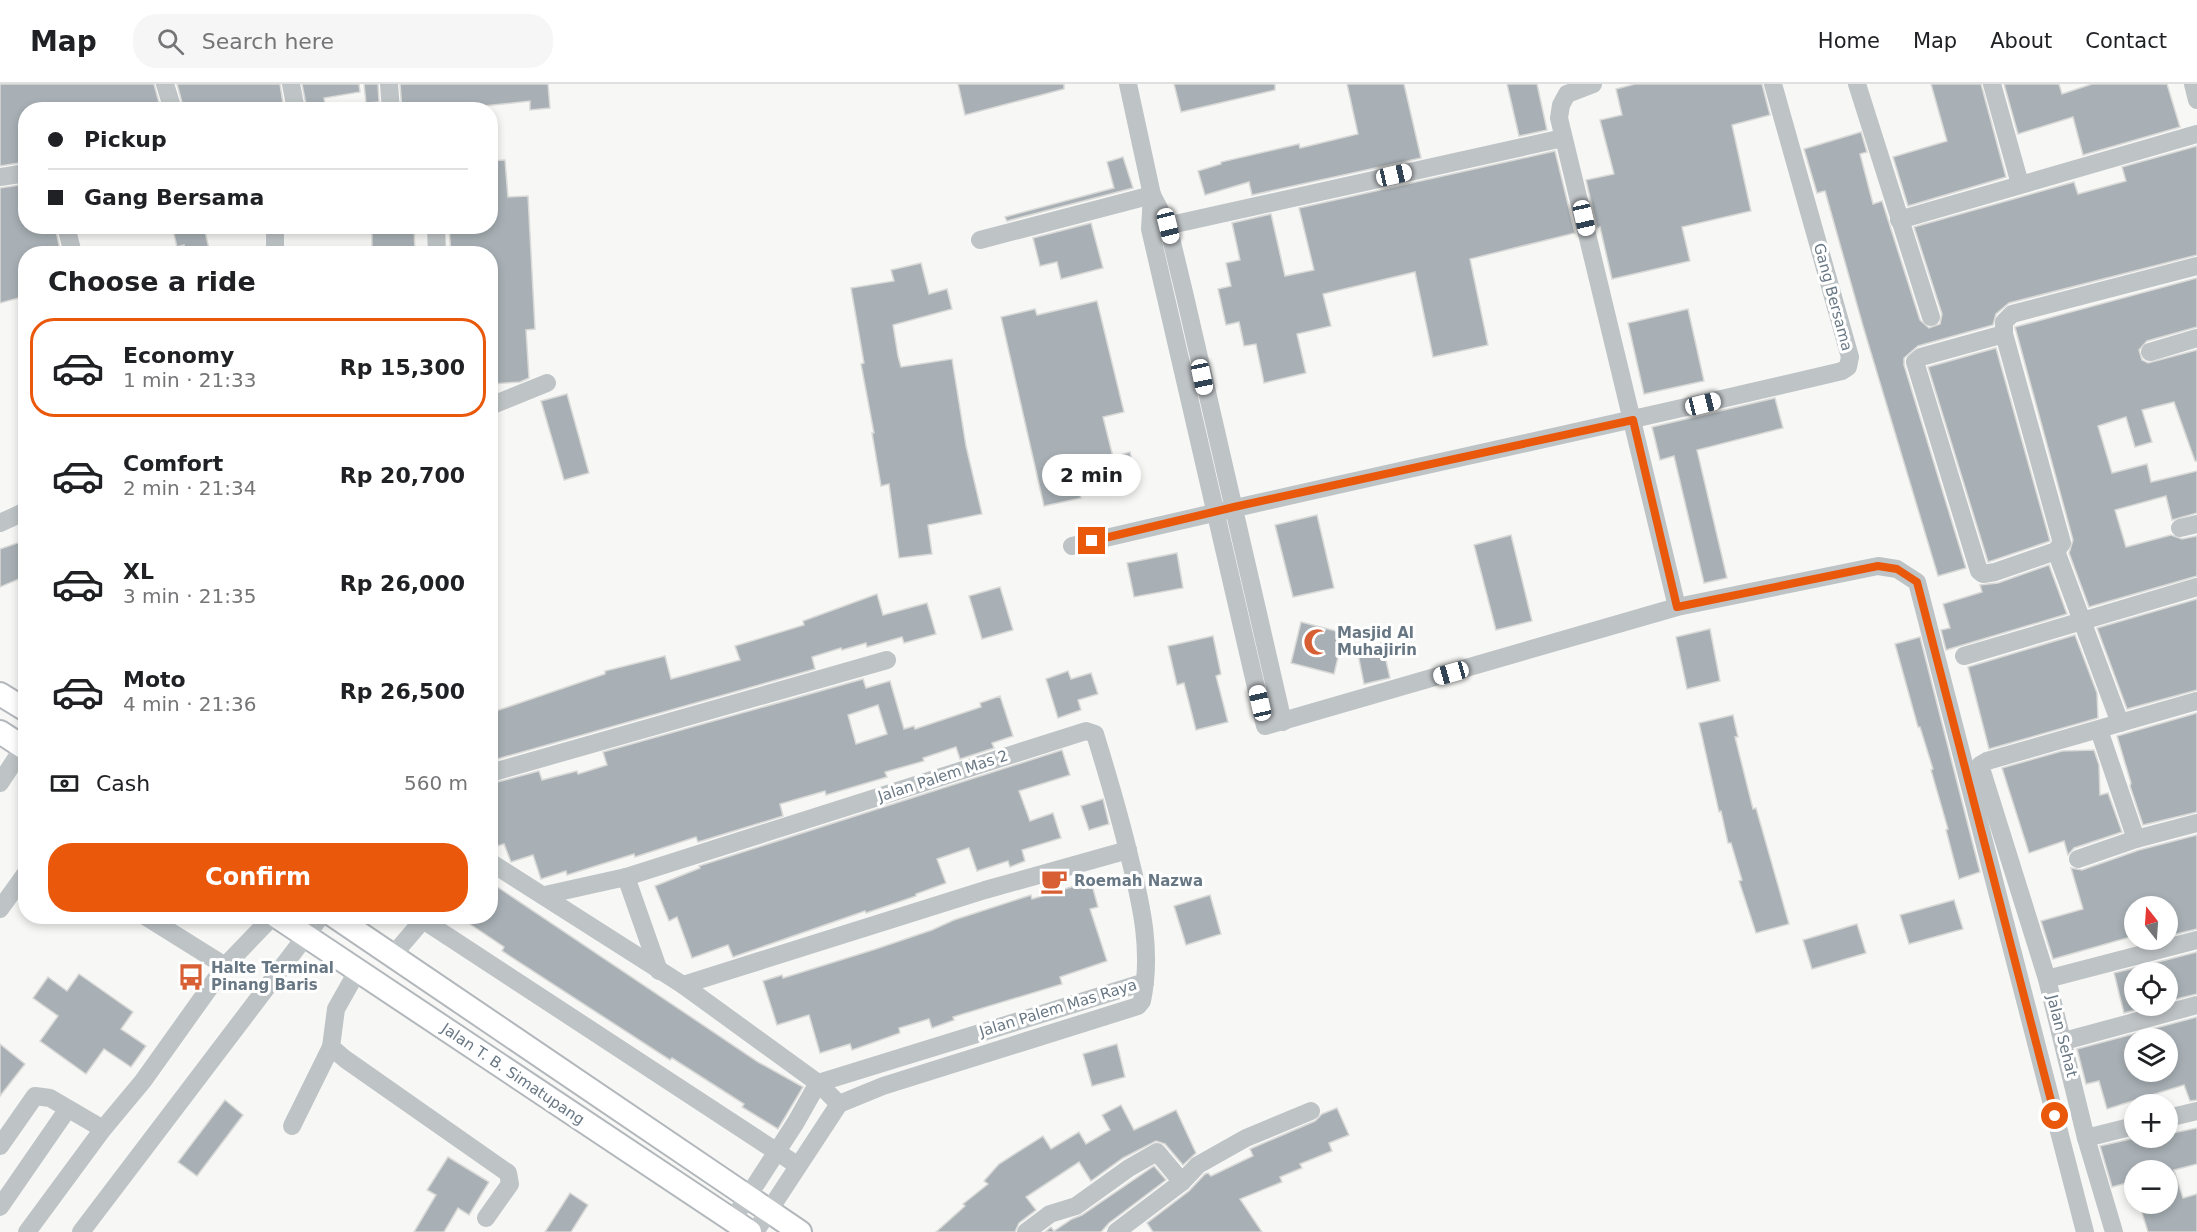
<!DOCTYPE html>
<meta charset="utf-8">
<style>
body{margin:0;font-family:"DejaVu Sans",sans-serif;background:#f6f6f6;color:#202124;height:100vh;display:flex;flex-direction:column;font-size:22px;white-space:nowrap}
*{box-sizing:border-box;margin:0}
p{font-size:20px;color:#757577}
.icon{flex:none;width:33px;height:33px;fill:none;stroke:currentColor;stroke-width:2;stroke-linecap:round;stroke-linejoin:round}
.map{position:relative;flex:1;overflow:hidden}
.sheet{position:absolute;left:18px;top:162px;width:480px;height:678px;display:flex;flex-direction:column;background:#fff;border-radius:24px;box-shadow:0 3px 9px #0003}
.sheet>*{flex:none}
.banner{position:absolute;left:18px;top:18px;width:480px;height:132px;border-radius:24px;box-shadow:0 3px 9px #0003;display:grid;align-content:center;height:132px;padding:0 30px;background:#fff}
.needle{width:39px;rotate:343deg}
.controls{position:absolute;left:2124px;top:812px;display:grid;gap:12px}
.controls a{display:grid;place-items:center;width:54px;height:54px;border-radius:50%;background:#fff;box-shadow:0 3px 9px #0003;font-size:30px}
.end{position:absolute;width:27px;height:27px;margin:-14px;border:8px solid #ea580c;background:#fff;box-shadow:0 0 0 3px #fff}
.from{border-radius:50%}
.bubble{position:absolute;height:42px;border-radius:21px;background:#fff;box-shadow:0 3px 9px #0003;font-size:20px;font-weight:700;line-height:42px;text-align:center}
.car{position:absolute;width:18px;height:36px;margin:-18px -9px;border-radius:8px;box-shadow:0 0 4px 2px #0007;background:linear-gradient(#fff 24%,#345 0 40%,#fff 0 76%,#345 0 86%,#fff 0)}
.banner b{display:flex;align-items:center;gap:21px;height:57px;font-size:22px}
.banner b+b{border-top:2px solid #e0e0e0}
.banner i{width:15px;height:15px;background:#202124}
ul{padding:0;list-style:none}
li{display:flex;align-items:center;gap:18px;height:99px;margin:0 12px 9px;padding:0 18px;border:3px solid transparent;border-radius:24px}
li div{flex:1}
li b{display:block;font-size:22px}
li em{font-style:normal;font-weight:700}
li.active{border-color:#ea580c}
li>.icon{width:54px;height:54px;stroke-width:1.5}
h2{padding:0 30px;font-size:27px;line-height:72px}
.pay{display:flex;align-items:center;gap:15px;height:66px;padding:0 30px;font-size:22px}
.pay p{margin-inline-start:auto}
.cta{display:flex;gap:12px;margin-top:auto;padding:12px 30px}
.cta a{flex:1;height:69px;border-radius:24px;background:#ea580c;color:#fff;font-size:24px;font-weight:700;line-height:69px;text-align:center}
header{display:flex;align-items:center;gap:36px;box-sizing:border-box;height:84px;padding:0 30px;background:#fff;border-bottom:2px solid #e0e0e0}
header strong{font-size:28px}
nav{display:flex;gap:33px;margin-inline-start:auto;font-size:21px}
.search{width:420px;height:54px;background:#f6f6f6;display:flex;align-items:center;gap:15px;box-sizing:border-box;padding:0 21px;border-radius:24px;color:#757577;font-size:22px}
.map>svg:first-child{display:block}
.building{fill:#a8b0b5;stroke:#d9d9d7;stroke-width:1.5;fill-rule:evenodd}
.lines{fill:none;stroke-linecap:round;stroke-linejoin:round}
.major-casing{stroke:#b2b7bb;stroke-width:26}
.minor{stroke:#bec3c6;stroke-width:18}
.major{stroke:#fff;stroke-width:22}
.route{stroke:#ea580c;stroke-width:8}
.labels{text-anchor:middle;stroke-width:6;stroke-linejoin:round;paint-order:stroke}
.street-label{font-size:15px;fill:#687784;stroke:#fff}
.poi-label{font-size:15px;font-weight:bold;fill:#687784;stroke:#fff;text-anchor:start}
</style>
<header>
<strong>Map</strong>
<div class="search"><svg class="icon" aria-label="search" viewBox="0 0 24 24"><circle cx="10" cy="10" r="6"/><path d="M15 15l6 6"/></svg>Search here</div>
<nav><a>Home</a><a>Map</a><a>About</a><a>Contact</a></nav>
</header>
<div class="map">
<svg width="2197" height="1148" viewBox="0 0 2197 1148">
<rect width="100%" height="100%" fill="#f7f7f5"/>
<g class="building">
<polygon points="0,0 154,0 161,26 26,26 26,78 0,82"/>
<polygon points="177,0 280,0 284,26 184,26"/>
<polygon points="302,0 359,0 360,8 324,14 326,24 307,26"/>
<polygon points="364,0 378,0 379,18 366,19"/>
<polygon points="400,0 548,0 550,24 530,26 530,17 484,22 484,26 402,26"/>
<polygon points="958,0 1064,0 1064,5 965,31"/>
<polygon points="1174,0 1275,0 1275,6 1181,28"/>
<polygon points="1347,0 1404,0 1421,74 1252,111 1249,98 1205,111 1198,87 1221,80 1221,78 1299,60 1300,64 1358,50"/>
<polygon points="1507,0 1537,0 1547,46 1519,52"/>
<polygon points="1635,0 1762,0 1770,31 1732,41 1751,127 1682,143 1690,177 1612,195 1600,143 1597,144 1586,96 1614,90 1600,36 1622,31 1616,5"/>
<polygon points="1931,0 1981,0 2006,93 1908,122 1893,73 1947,57"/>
<polygon points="2004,0 2059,0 2062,10 2092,0 2167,0 2180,43 2083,71 2073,33 2018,50"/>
<polygon points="1861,48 1867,68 1860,70 1873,120 1882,117 1920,236 1929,244 1940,240 1942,230 1914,143 2074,98 2078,110 2126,97 2122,83 2197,62 2197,171 2009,219 1996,230 1993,241 1918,262 1904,274 1904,281 1966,484 1938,492 1863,242 1825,107 1817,109 1804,65"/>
<polygon points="1555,67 1575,149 1470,175 1488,261 1433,273 1415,188 1323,210 1331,242 1297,250 1306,289 1264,299 1256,260 1244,262 1239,238 1226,241 1218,205 1231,202 1226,179 1240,176 1232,139 1271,130 1285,192 1314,186 1299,124"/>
<polygon points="1123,73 1133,104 1007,137 1005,133 1114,104 1107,78"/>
<polygon points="505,76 508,113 528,112 535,245 526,246 529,294 520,298 490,300 490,170 451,170 449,142 490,142 490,77"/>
<polygon points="26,100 26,142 55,142 61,170 26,170 26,212 0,219 0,104"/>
<polygon points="1091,139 1103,184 1061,195 1057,178 1040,182 1033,154"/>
<polygon points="172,142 204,142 210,170 185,170 184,161 177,163"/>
<polygon points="372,142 414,142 415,170 372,170"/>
<polygon points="921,179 929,210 947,205 952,225 893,241 898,272 901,283 952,275 966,362 982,430 928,441 932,470 899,474 889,400 881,402 872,349 874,349 861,280 864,279 851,204 894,197 891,186"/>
<polygon points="2197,194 2197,243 2147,257 2139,266 2142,276 2148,279 2197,266 2197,377 2195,377 2174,318 2142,326 2152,358 2135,363 2126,333 2098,342 2112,389 2147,380 2151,398 2197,387 2197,429 2172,436 2166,412 2115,426 2126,463 2171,451 2182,455 2197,452 2197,492 2089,523 2069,469 2073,456 2015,243"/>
<polygon points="1097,217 1124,328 1103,333 1113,373 1130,368 1136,395 1079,409 1081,414 1044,422 1001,233 1035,225 1037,231"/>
<polygon points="1688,225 1704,297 1644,310 1628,239"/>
<polygon points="1996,264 2050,457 1988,478 1928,283"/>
<polygon points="567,310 589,389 564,396 541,317"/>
<polygon points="1775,314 1783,344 1697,366 1727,494 1704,499 1674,372 1660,376 1652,343"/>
<polygon points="1317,431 1334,504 1293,513 1275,441"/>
<polygon points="1511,451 1532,537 1496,546 1474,461"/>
<polygon points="26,456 26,492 0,503 0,465"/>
<polygon points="1177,469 1183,504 1134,513 1127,479"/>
<polygon points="2049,481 2067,530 1946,566 1941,546 1950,544 1943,520 1982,508 1980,501 1998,499"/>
<polygon points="1000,503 1013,546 982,555 969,512"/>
<polygon points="877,510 883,531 927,519 936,550 904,559 902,553 867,563 866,559 842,566 841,564 812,573 815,585 490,677 490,629 605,590 605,587 665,572 671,595 740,576 735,562 804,541 803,537"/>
<polygon points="2197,515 2197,606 2127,625 2097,544"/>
<polygon points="1301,538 1344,549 1334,590 1291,579"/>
<polygon points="1710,545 1720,597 1687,605 1676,553"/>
<polygon points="2075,551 2097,609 2098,634 1989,665 1968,583"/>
<polygon points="1213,552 1221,590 1216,592 1228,638 1196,646 1184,599 1177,601 1168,562"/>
<polygon points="1920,553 1980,788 1959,795 1946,746 1948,745 1931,686 1933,685 1920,643 1918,643 1895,560"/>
<polygon points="1382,559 1390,594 1364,600 1357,565"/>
<polygon points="1068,587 1071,595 1091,589 1098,610 1078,616 1081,626 1058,634 1046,595"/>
<path d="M863 595 866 604 890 597 904 645 914 642 915 645 981 623 980 619 1000 612 1013 652 992 659 994 664 960 675 956 663 923 674 924 677 885 688 887 693 826 711 825 707 780 720 783 732 698 758 696 753 635 773 634 770 567 791 566 787 541 795 533 771 511 778 504 760 490 764V700L539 687 542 696 577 687 578 690 607 681 603 668ZM878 621 887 650 856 660 848 631Z"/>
<polygon points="2197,629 2197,728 2143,741 2130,702 2131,699 2117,652"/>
<polygon points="1733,631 1738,653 1735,653 1753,725 1756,724 1789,840 1756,849 1739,797 1742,796 1731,759 1728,759 1721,727 1719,728 1699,639"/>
<polygon points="1062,666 1070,691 1019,707 1030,737 1053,729 1061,754 1022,766 1025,777 1010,783 1008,777 977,787 969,764 937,775 946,799 916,810 916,812 866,829 865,827 733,873 728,861 692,874 677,833 669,837 655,802 700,784 699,782"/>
<polygon points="2094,666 2099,681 2100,711 2108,709 2122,748 2074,764 2068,771 2064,757 2029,769 2002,684 2062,667"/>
<polygon points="1103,715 1109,740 1089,746 1081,722"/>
<polygon points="2197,751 2197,845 2168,852 2168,822 2134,822 2134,852 2053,875 2041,837 2083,825 2071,784 2082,786 2139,766"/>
<polygon points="1091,797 1098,823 1090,825 1107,877 1060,893 1062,900 953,933 954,936 932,944 929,935 899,944 900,949 852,966 850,960 820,969 809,931 777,941 763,897 782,891 783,894 876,865 932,846 954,836 1031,811 1032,815"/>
<polygon points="490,798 758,978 803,1003 778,1045 742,1023 744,1020 672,974 670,976 502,867 504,863 458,832 490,832"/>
<polygon points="1210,811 1221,850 1186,861 1174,822"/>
<polygon points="1954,816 1963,845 1909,860 1900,831"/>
<polygon points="1857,840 1866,869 1812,885 1803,856"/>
<polygon points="2197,868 2197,910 2168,917 2168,888 2148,888 2146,881"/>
<polygon points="2134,884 2134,921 2154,921 2124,929 2114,889"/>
<polygon points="79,890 133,928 121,945 146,962 131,983 104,965 86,990 40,957 58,932 33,914 48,893 67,907"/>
<path d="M2197 933V1016L2190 1017 2184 1001 2107 1025 2099 997 2086 1000 2077 965ZM2134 954H2168V987H2134Z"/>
<polygon points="0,960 25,980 0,1012"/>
<polygon points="1117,960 1125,993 1092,1002 1083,970"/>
<polygon points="225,1016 243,1031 197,1092 178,1078"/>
<polygon points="1121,1021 1134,1046 1176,1026 1196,1069 1183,1081 1165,1060 1156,1057 1123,1074 1091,1097 1079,1078 1026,1113 1036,1126 1019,1139 1015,1148 936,1148 965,1122 963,1120 988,1100 984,1097 999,1080 1043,1052 1051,1065 1079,1048 1086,1060 1110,1046 1102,1031"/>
<polygon points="1337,1024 1349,1051 1329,1059 1332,1067 1300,1080 1302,1084 1280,1093 1282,1098 1240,1115 1262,1148 1153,1148 1147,1139 1189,1107 1205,1090 1208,1089 1211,1092 1253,1072 1250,1065 1315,1037 1322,1030"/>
<polygon points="2197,1044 2197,1080 2174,1086 2183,1114 2197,1110 2197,1148 2148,1148 2139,1119 2168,1119 2168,1086 2134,1086 2134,1097 2112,1103 2100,1062 2139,1053 2168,1053 2168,1050"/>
<polygon points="448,1073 489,1098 469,1131 458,1124 444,1148 414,1148 436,1111 427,1106"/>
<polygon points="1154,1082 1166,1096 1109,1139 1101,1148 1045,1148 1051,1143 1054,1147 1072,1135 1082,1131"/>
<polygon points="570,1109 588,1121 571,1148 545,1148"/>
</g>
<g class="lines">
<defs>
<g id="major">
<polyline points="0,610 26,626"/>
<polyline points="0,648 26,665"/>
<polyline points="276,832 750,1148"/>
<polyline points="334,832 800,1148"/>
</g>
</defs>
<use href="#major" class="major-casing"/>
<g class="minor">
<polyline points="165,0 173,26"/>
<polyline points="291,0 296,26"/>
<polyline points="389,0 391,26"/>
<polyline points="1128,0 1152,111 1168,142 1184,208 1283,638"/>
<polyline points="1593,0 1567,10 1561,21 1559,34 1677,523"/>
<polyline points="1857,0 1931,233"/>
<polyline points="1992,0 2020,100"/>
<polyline points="2193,0 2197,16"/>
<polyline points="0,93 26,89"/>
<polyline points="1152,111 1150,145 1265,642 1677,523 1878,482 1897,485 1917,498 2085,1148"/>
<polyline points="1899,136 2197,50"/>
<polyline points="66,142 73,170"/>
<polyline points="275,142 275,170"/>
<polyline points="436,142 437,170"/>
<polyline points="1157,144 1563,54"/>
<polyline points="980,156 1152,111"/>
<polyline points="2004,250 1921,273 1915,278 1975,474 1979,487 1983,490 1995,488 2056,467 2062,459 2004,250 2004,238 2012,230 2197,182"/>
<polyline points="2150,268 2197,254"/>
<polyline points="490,322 547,299"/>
<polyline points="0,439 26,427"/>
<polyline points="2180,444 2197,440"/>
<path d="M1072 462C1328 401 1585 348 1842 287L1848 283 1850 273 1773 0"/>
<polyline points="2056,467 2120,639"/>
<polyline points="1964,572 2197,503"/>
<polyline points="2099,646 2136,755"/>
<polyline points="490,689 887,576"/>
<polyline points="0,699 23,664"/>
<polyline points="2078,775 2136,755 2197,739"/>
<polyline points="490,778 683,901 818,999 839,1020"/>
<polyline points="626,793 659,887"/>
<path d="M545 811 626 793 1086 647 1095 650C1108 692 1120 733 1130 775 1142 823 1152 868 1142 917L1138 922 883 1002 839 1020"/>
<polyline points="0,825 26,789"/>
<polyline points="145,832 225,882"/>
<polyline points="393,871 423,836 797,1081"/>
<polyline points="358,886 336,925 331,963 345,975 508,1089 510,1100 486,1134"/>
<polyline points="2047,895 2197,856"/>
<polyline points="683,901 985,806 1128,766"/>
<polyline points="2064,957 2197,921"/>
<polyline points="818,999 1145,898"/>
<polyline points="2168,1034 2197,1027"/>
<polyline points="292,1042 331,963"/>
<polyline points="2086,1054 2134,1042"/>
<polyline points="0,1062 35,1012 50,1014 103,1045"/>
<polyline points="0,1123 67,1026"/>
<polyline points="732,1137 796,1038 818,999"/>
<polyline points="27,1148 103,1045 143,997 225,882 273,832"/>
<polyline points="81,1148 321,832"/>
<polyline points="755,1148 839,1020"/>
<polyline points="1026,1148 1050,1130 1076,1122 1129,1084 1157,1068 1182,1098"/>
<polyline points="1116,1148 1182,1098 1198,1081 1246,1054 1311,1027"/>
<polyline points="2114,1148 2086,1054 2047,895 1980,681 1987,677 2197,617"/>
</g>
<use href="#major" class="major"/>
</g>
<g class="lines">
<polyline class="route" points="1092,457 1234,423 1633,336 1677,523 1878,482 1897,485 1917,498 2055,1032"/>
</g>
<defs>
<symbol id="mosque-bare" viewBox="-9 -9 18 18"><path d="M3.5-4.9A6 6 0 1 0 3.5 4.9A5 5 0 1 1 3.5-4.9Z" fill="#d85f34" stroke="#fff" stroke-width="2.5" paint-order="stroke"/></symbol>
<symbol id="cafe-bare" viewBox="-9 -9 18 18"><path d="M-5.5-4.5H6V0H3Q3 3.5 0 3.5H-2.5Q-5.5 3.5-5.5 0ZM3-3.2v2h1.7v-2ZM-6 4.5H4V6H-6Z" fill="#d85f34" stroke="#fff" stroke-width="2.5" paint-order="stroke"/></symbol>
<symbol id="bus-bare" viewBox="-9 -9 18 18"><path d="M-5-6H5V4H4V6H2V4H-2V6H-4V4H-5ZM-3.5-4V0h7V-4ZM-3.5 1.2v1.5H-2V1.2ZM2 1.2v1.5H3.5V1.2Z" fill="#d85f34" stroke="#fff" stroke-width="2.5" paint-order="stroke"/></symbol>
</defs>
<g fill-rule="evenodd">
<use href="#mosque-bare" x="1298" y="539" width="38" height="38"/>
<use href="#cafe-bare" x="1035" y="778" width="38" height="38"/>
<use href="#bus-bare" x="172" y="874" width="38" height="38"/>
</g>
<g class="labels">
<g class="street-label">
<text transform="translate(1833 213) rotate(75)" y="5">Gang Bersama</text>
<text transform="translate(943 692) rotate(-18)" y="5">Jalan Palem Mas 2</text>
<text transform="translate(1058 924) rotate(-17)" y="5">Jalan Palem Mas Raya</text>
<text transform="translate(2062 952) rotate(76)" y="5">Jalan Sehat</text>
<text transform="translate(513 990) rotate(34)" y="5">Jalan T. B. Simatupang</text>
</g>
<g class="poi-label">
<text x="1337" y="554">Masjid Al<tspan x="1337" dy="17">Muhajirin</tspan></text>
<text x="1074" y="802">Roemah Nazwa</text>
<text x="211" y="889">Halte Terminal<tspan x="211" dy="17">Pinang Baris</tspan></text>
</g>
</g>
</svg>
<div class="controls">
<a><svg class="needle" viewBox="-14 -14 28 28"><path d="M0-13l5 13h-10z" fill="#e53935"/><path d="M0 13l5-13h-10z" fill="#757577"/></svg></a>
<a><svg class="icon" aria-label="locate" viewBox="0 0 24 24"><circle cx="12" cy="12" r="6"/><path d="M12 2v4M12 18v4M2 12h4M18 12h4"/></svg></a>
<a><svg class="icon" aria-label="layers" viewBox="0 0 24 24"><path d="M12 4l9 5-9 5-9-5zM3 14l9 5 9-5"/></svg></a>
<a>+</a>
<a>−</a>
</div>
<i class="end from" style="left:2055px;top:1032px"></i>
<i class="end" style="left:1092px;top:457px"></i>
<div class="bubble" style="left:1042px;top:370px;width:99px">2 min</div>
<i class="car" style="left:1394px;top:91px;rotate:77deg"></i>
<i class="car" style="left:1584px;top:134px;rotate:167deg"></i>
<i class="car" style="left:1168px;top:142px;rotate:166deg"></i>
<i class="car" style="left:1202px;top:293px;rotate:168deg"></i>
<i class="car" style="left:1703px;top:320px;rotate:76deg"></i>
<i class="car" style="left:1451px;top:589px;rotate:254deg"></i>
<i class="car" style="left:1260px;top:619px;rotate:347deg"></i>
<div class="banner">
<b><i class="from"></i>Pickup</b>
<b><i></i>Gang Bersama</b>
</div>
<section class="sheet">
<h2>Choose a ride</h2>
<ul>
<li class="active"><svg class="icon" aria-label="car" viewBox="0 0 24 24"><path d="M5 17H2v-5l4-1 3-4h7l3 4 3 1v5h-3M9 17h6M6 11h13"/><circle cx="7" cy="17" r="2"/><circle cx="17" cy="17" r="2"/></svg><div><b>Economy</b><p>1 min · 21:33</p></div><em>Rp 15,300</em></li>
<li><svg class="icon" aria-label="car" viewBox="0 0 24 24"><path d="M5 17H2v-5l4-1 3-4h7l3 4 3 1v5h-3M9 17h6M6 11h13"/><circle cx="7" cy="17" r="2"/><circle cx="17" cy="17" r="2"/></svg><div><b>Comfort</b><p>2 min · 21:34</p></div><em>Rp 20,700</em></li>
<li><svg class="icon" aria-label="car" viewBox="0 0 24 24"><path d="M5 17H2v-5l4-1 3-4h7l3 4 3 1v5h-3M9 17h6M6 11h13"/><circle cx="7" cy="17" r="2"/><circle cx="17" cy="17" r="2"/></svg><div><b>XL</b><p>3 min · 21:35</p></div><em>Rp 26,000</em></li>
<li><svg class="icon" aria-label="car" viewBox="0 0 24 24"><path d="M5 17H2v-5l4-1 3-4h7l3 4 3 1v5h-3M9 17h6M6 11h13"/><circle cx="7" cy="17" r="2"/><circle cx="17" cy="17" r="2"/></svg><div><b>Moto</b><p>4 min · 21:36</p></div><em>Rp 26,500</em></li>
</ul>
<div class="pay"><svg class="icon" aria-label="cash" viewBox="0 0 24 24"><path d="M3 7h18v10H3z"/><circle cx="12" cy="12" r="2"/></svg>Cash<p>560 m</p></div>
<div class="cta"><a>Confirm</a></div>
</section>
</div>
